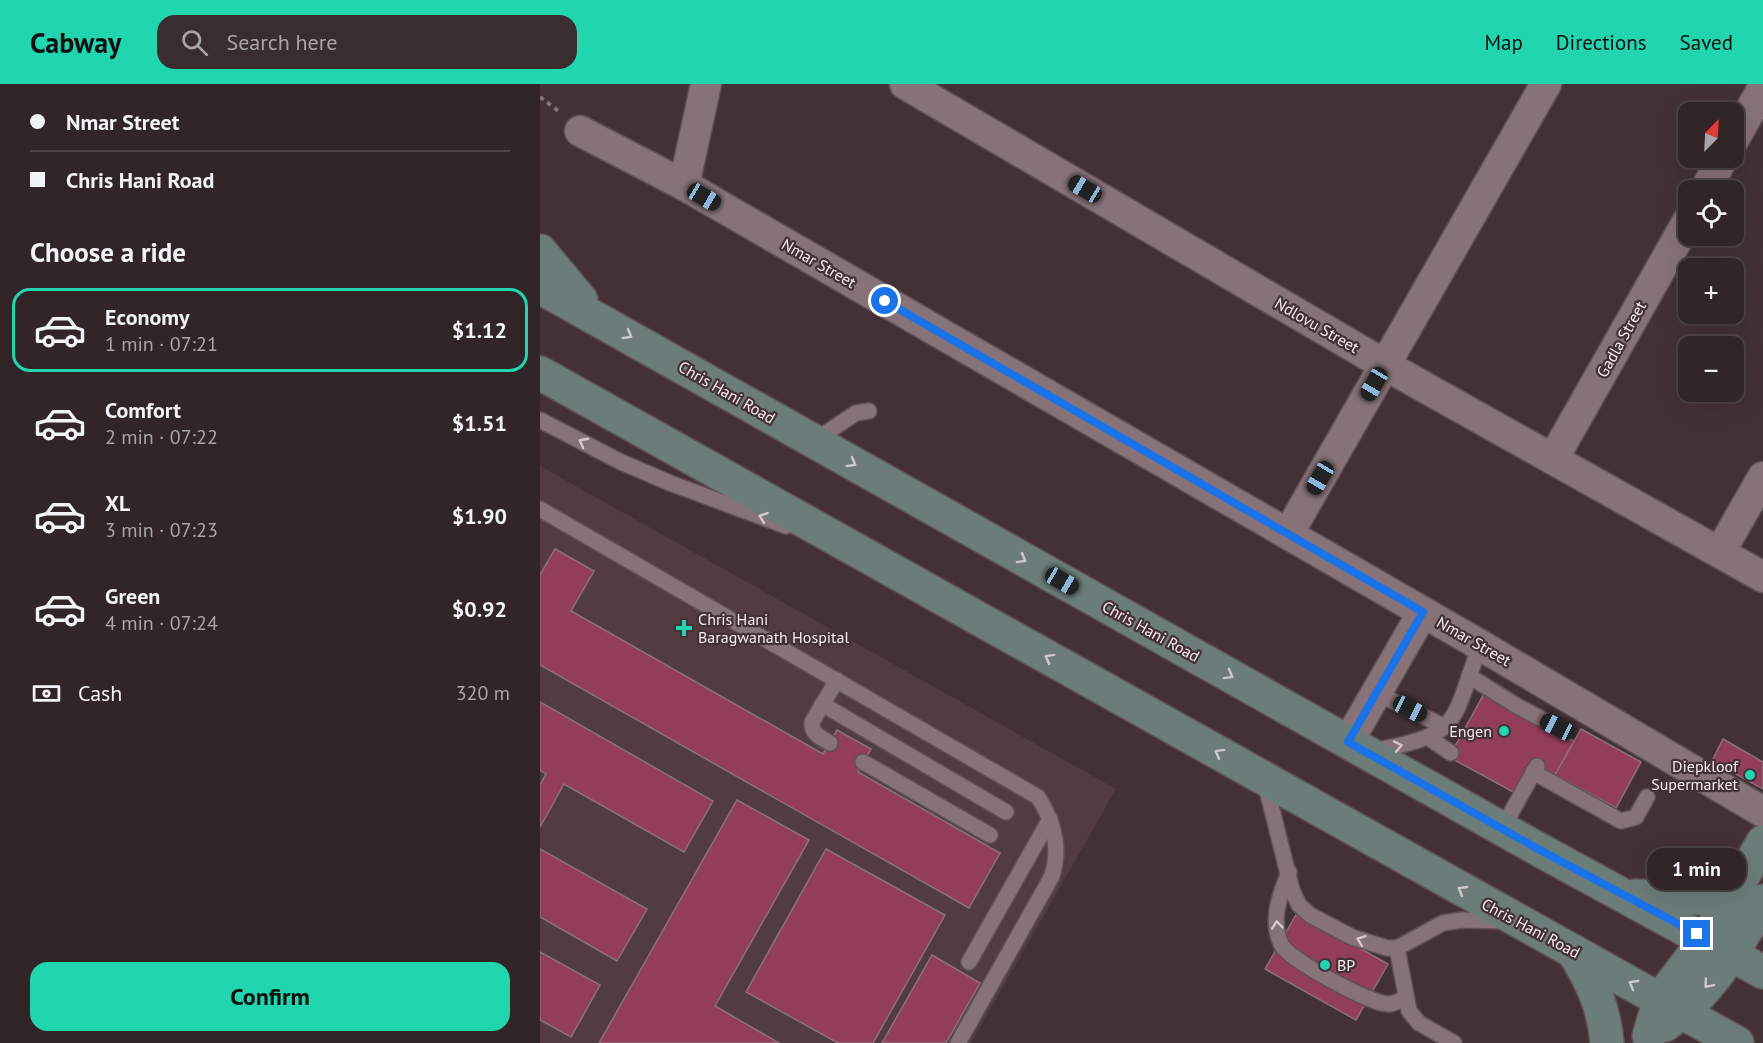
<!DOCTYPE html>
<meta charset="utf-8">
<style>
body{margin:0;font-family:"PT Sans",sans-serif;background:#3a2d30;color:#f1f3f6;height:100vh;display:flex;flex-direction:column;font-size:22px;white-space:nowrap}
*{box-sizing:border-box;margin:0}
p{font-size:20px;color:#a8a5a8}
.icon{flex:none;width:33px;height:33px;fill:none;stroke:currentColor;stroke-width:2;stroke-linecap:round;stroke-linejoin:round}
.map{position:relative;flex:1;overflow:hidden}
.details{display:flex;flex-direction:column;background:#322528;width:540px}
.details>*{flex:none}
.banner{display:grid;align-content:center;height:132px;padding:0 30px;background:#322528}
.needle{width:39px;rotate:24deg}
.buttons{position:absolute;left:1138px;top:18px;display:grid;gap:12px}
.buttons a{display:grid;place-items:center;width:66px;height:66px;border-radius:12px;background:#322528;box-shadow:0 6px 24px #0002,0 0 0 2px #4d4245;font-size:30px}
.end{position:absolute;width:27px;height:27px;margin:-14px;border:8px solid #1a73e8;background:#fff;box-shadow:0 0 0 3px #fff}
.from{border-radius:50%}
.bubble{position:absolute;height:42px;border-radius:18px;background:#322528;box-shadow:0 6px 24px #0002,0 0 0 2px #4d4245;font-size:20px;font-weight:800;line-height:42px;text-align:center}
.car{position:absolute;width:18px;height:36px;margin:-18px -9px;border-radius:8px;box-shadow:0 0 4px 2px #0007;background:linear-gradient(#222 24%,#8ab4d8 0 40%,#222 0 76%,#8ab4d8 0 86%,#222 0)}
.banner b{display:flex;align-items:center;gap:21px;height:57px;font-size:22px}
.banner b+b{border-top:2px solid #4d4245}
.banner i{width:15px;height:15px;background:#f1f3f6}
ul{padding:0;list-style:none}
li{display:flex;align-items:center;gap:18px;height:84px;margin:0 12px 9px;padding:0 18px;border:3px solid transparent;border-radius:18px}
li div{flex:1}
li b{display:block;font-size:22px}
li em{font-style:normal;font-weight:800}
li.selected{border-color:#21d5af}
li>.icon{width:54px;height:54px;stroke-width:1.5}
h2{padding:0 30px;font-size:27px;line-height:72px}
.pay{display:flex;align-items:center;gap:15px;height:66px;padding:0 30px;font-size:22px}
.pay p{margin-inline-start:auto}
.cta{display:flex;gap:12px;margin-top:auto;padding:12px 30px}
.cta a{flex:1;height:69px;border-radius:18px;background:#21d5af;color:#111;font-size:24px;font-weight:800;line-height:69px;text-align:center}
header{display:flex;align-items:center;gap:36px;box-sizing:border-box;height:84px;padding:0 30px;background:#21d5af;color:#111}
header strong{font-size:28px}
nav{display:flex;gap:33px;margin-inline-start:auto;font-size:21px}
.search{width:420px;height:54px;background:#3a2d30;display:flex;align-items:center;gap:15px;box-sizing:border-box;padding:0 21px;border-radius:18px;color:#a8a5a8;font-size:22px}
main{display:flex;flex:1;min-height:0}
.map>svg:first-child{display:block}
.built{fill:#533b42}
.building{fill:#923d5a;stroke:#887378;stroke-width:1.5}
.lines{fill:none;stroke-linecap:round;stroke-linejoin:round}
.lane-casing{stroke:#5f5054;stroke-width:18}
.street-casing{stroke:#5f5054;stroke-width:33}
.secondary-casing{stroke:#5f5054;stroke-width:36}
.path{stroke:#837377;stroke-width:4;stroke-dasharray:4.5 4.5;stroke-linecap:butt}
.lane{stroke:#877277;stroke-width:15}
.street{stroke:#877277;stroke-width:30}
.secondary{stroke:#6c7c78;stroke-width:33}
.oneway{stroke:#cecacb}
.oneway2{stroke:#d6c7ca}
.route{stroke:#1a73e8;stroke-width:8}
.poi-dot{fill:#21d5af;stroke:#433136;stroke-width:2}
.labels{text-anchor:middle;stroke-width:4.5;stroke-linejoin:round;paint-order:stroke}
.street-label{font-size:16px;fill:#f8ebee;stroke:#433136}
.poi-label{font-size:16px;fill:#f8ebee;stroke:#433136;text-anchor:start}
</style>
<header>
<strong>Cabway</strong>
<div class="search"><svg class="icon" aria-label="search" viewBox="0 0 24 24"><circle cx="10" cy="10" r="6"/><path d="M15 15l6 6"/></svg>Search here</div>
<nav><a>Map</a><a>Directions</a><a>Saved</a></nav>
</header>
<main>
<section class="details">
<div class="banner">
<b><i class="from"></i>Nmar Street</b>
<b><i></i>Chris Hani Road</b>
</div>
<h2>Choose a ride</h2>
<ul>
<li class="selected"><svg class="icon" aria-label="car" viewBox="0 0 24 24"><path d="M5 17H2v-5l4-1 3-4h7l3 4 3 1v5h-3M9 17h6M6 11h13"/><circle cx="7" cy="17" r="2"/><circle cx="17" cy="17" r="2"/></svg><div><b>Economy</b><p>1 min · 07:21</p></div><em>$1.12</em></li>
<li><svg class="icon" aria-label="car" viewBox="0 0 24 24"><path d="M5 17H2v-5l4-1 3-4h7l3 4 3 1v5h-3M9 17h6M6 11h13"/><circle cx="7" cy="17" r="2"/><circle cx="17" cy="17" r="2"/></svg><div><b>Comfort</b><p>2 min · 07:22</p></div><em>$1.51</em></li>
<li><svg class="icon" aria-label="car" viewBox="0 0 24 24"><path d="M5 17H2v-5l4-1 3-4h7l3 4 3 1v5h-3M9 17h6M6 11h13"/><circle cx="7" cy="17" r="2"/><circle cx="17" cy="17" r="2"/></svg><div><b>XL</b><p>3 min · 07:23</p></div><em>$1.90</em></li>
<li><svg class="icon" aria-label="car" viewBox="0 0 24 24"><path d="M5 17H2v-5l4-1 3-4h7l3 4 3 1v5h-3M9 17h6M6 11h13"/><circle cx="7" cy="17" r="2"/><circle cx="17" cy="17" r="2"/></svg><div><b>Green</b><p>4 min · 07:24</p></div><em>$0.92</em></li>
</ul>
<div class="pay"><svg class="icon" aria-label="cash" viewBox="0 0 24 24"><path d="M3 7h18v10H3z"/><circle cx="12" cy="12" r="2"/></svg>Cash<p>320 m</p></div>
<div class="cta"><a>Confirm</a></div>
</section>
<div class="map">
<svg width="1223" height="959" viewBox="0 0 1223 959">
<rect width="100%" height="100%" fill="#433136"/>
<polygon class="built" points="0,382 576,705 431,959 0,959"/>
<g class="building">
<polygon points="15,465 54,487 31,527 283,670 297,646 331,665 318,688 460,769 429,824 0,581 0,491"/>
<polygon points="945,608 1034,657 1015,691 992,678 975,709 909,673"/>
<polygon points="0,618 173,717 144,768 24,700 0,743 0,701 6,690 0,686"/>
<polygon points="1041,645 1101,678 1076,724 1015,691"/>
<polygon points="1183,655 1223,678 1223,705 1172,677"/>
<polygon points="197,716 269,756 175,922 239,959 59,959"/>
<polygon points="0,765 107,825 77,877 0,833"/>
<polygon points="286,765 405,831 333,959 298,959 206,908"/>
<polygon points="757,829 848,880 816,936 725,885"/>
<polygon points="0,868 60,901 31,953 0,936"/>
<polygon points="392,871 440,899 406,959 342,959"/>
</g>
<g class="lines">
<defs>
<g id="lane">
<polyline points="0,336 81,378 130,399 246,442"/>
<polyline points="274,357 316,329 329,327"/>
<path d="M0 425 498 713C514 738 521 764 512 792L418 959"/>
<polyline points="929,592 977,622 1017,643"/>
<polyline points="835,608 905,643"/>
<polyline points="282,620 466,728"/>
<polyline points="889,654 911,669"/>
<path d="M290 659C280 653 271 650 272 638L297 596"/>
<path d="M833 667C922 650 911 641 940 561"/>
<polyline points="323,678 450,751"/>
<polyline points="993,688 1081,737 1096,733 1107,713"/>
<polyline points="725,698 752,806 759,821 770,831 812,853 847,864 857,864 903,839 922,836 965,837"/>
<polyline points="962,745 997,682"/>
<path d="M749 788C740 811 730 835 741 860 747 875 832 921 849 920 854 920 861 916 866 914"/>
<polyline points="857,864 869,927 879,939 914,959"/>
<polyline points="429,878 510,735"/>
</g>
<g id="street">
<polyline points="365,0 845,281 1223,493"/>
<polyline points="40,47 144,101 940,561 1223,728"/>
<polyline points="1194,55 1223,4"/>
<polyline points="144,101 166,0"/>
<polyline points="1165,106 1183,74"/>
<polyline points="1013,375 1149,135"/>
<polyline points="748,450 1006,0"/>
<polyline points="1180,468 1223,393"/>
<polyline points="808,658 883,528"/>
</g>
<g id="secondary">
<polyline points="0,167 41,216"/>
<polyline points="0,203 998,765 1223,888"/>
<polyline points="0,289 1197,959"/>
<polyline points="1095,812 1159,814 1197,804"/>
<path d="M1033 867C1052 897 1064 923 1067 959"/>
<path d="M1125 941C1169 911 1197 863 1223 817"/>
<polyline points="1109,952 1120,915 1166,855 1223,758"/>
</g>
</defs>
<use href="#lane" class="lane-casing"/>
<use href="#street" class="street-casing"/>
<use href="#secondary" class="secondary-casing"/>
<polyline class="path" points="0,13 21,29"/>
<use href="#lane" class="lane"/>
<use href="#street" class="street"/>
<use href="#secondary" class="secondary"/>
</g>
<defs><path id="oneway-chevron" d="M-2-3.5L2.5 0L-2 3.5" fill="none" stroke-width="1.6" stroke-linecap="round" stroke-linejoin="round" transform="scale(1.5)"/></defs>
<g class="oneway">
<use href="#oneway-chevron" transform="translate(88 251) rotate(30)"/>
<use href="#oneway-chevron" transform="translate(312 379) rotate(30)"/>
<use href="#oneway-chevron" transform="translate(482 475) rotate(29)"/>
<use href="#oneway-chevron" transform="translate(509 574) rotate(-151)"/>
<use href="#oneway-chevron" transform="translate(689 591) rotate(29)"/>
<use href="#oneway-chevron" transform="translate(679 669) rotate(-151)"/>
<use href="#oneway-chevron" transform="translate(922 806) rotate(-150)"/>
<use href="#oneway-chevron" transform="translate(1093 900) rotate(-150)"/>
<use href="#oneway-chevron" transform="translate(1168 900) rotate(130)"/>
</g>
<g class="oneway2">
<use href="#oneway-chevron" transform="translate(43 358) rotate(-152)"/>
<use href="#oneway-chevron" transform="translate(223 433) rotate(-160)"/>
<use href="#oneway-chevron" transform="translate(858 662) rotate(-11)"/>
<use href="#oneway-chevron" transform="translate(737 841) rotate(-96)"/>
<use href="#oneway-chevron" transform="translate(821 856) rotate(-159)"/>
</g>
<g class="lines">
<polyline class="route" points="345,217 883,528 808,658 998,765 1157,850"/>
</g>
<g class="poi-dot">
<path d="M141 535h6v6h6v6h-6v6h-6v-6h-6v-6h6z"/>
<circle cx="964" cy="647" r="6"/>
<circle cx="1210" cy="691" r="6"/>
<circle cx="785" cy="881" r="6"/>
</g>
<g class="labels">
<g class="street-label">
<text transform="translate(279 179) rotate(30)" y="6">Nmar Street</text>
<text transform="translate(777 241) rotate(30)" y="6">Ndlovu Street</text>
<text transform="translate(1081 255) rotate(-61)" y="6">Gadla Street</text>
<text transform="translate(187 308) rotate(30)" y="6">Chris Hani Road</text>
<text transform="translate(611 547) rotate(29)" y="6">Chris Hani Road</text>
<text transform="translate(934 557) rotate(30)" y="6">Nmar Street</text>
<text transform="translate(991 844) rotate(28)" y="6">Chris Hani Road</text>
</g>
<g class="poi-label">
<text x="158" y="541">Chris Hani<tspan x="158" dy="18">Baragwanath Hospital</tspan></text>
<text x="952" y="653" text-anchor="end">Engen</text>
<text x="1198" y="688" text-anchor="end">Diepkloof<tspan x="1198" dy="18">Supermarket</tspan></text>
<text x="797" y="887">BP</text>
</g>
</g>
</svg>
<div class="buttons">
<a><svg class="needle" viewBox="-14 -14 28 28"><path d="M0-13l5 13h-10z" fill="#e53935"/><path d="M0 13l5-13h-10z" fill="#a8a5a8"/></svg></a>
<a><svg class="icon" aria-label="locate" viewBox="0 0 24 24"><circle cx="12" cy="12" r="6"/><path d="M12 2v4M12 18v4M2 12h4M18 12h4"/></svg></a>
<a>+</a>
<a>−</a>
</div>
<i class="end from" style="left:345px;top:217px"></i>
<i class="end" style="left:1157px;top:850px"></i>
<div class="bubble" style="left:1107px;top:764px;width:99px">1 min</div>
<i class="car" style="left:545px;top:105px;rotate:300deg"></i>
<i class="car" style="left:164px;top:113px;rotate:120deg"></i>
<i class="car" style="left:834px;top:300px;rotate:210deg"></i>
<i class="car" style="left:780px;top:394px;rotate:210deg"></i>
<i class="car" style="left:522px;top:497px;rotate:120deg"></i>
<i class="car" style="left:870px;top:625px;rotate:117deg"></i>
<i class="car" style="left:1017px;top:643px;rotate:297deg"></i>
</div>
</main>
